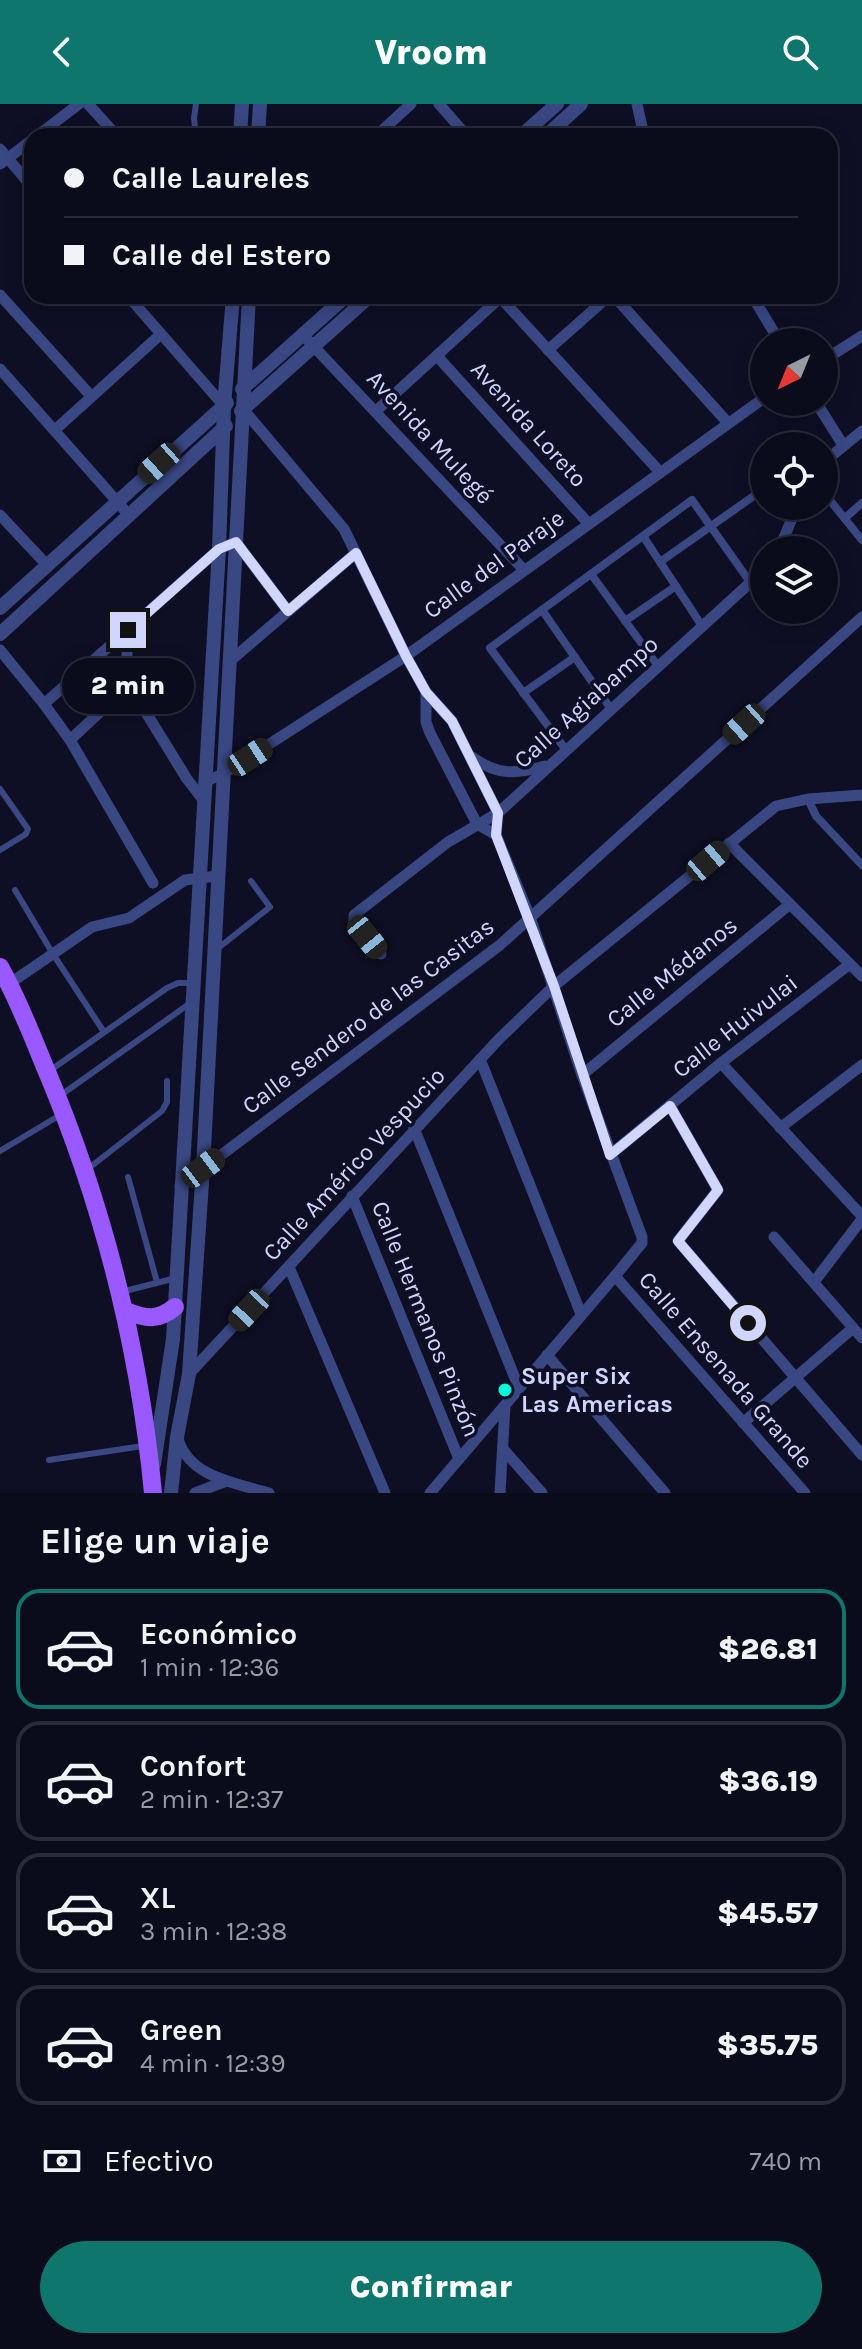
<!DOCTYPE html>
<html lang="es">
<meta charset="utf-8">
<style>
body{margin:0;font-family:Karla,sans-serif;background:#131424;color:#f1f3f6;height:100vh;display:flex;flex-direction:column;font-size:30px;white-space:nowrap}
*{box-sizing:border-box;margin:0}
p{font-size:26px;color:#999ba3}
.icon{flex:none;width:44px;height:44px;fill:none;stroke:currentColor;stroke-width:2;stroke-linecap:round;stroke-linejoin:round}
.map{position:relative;height:1389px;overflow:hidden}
.sheet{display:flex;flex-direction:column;background:#0a0b1b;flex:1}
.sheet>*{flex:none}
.guide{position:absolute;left:24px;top:24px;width:814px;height:176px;border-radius:24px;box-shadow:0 4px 20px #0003,0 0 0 2px #2a2b3a;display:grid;align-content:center;height:176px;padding:0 40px;background:#0a0b1b}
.needle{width:52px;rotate:223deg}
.tools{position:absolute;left:750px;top:224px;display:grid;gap:16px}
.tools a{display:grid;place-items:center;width:88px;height:88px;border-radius:50%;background:#0a0b1b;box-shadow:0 4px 20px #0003,0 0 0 2px #2a2b3a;font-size:40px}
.end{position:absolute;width:36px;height:36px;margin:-18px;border:10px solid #d1d6ff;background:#111;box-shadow:0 0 0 4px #111}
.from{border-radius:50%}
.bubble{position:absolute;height:56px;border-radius:28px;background:#0a0b1b;box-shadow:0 4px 20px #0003,0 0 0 2px #2a2b3a;font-size:26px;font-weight:800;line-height:56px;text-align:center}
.car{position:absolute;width:24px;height:48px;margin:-24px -12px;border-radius:10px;box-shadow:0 0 6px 2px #0007;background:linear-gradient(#222 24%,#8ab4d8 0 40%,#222 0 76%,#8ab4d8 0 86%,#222 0)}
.guide b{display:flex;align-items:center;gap:28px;height:76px;font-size:30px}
.guide b+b{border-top:2px solid #2a2b3a}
.guide i{width:20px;height:20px;background:#f1f3f6}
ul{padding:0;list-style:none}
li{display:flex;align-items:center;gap:24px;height:120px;margin:0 16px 12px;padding:0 24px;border:4px solid #2a2b3a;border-radius:24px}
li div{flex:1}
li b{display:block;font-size:30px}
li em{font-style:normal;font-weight:800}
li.on{border-color:#0f766e}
li>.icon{width:72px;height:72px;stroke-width:1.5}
h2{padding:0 40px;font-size:36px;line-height:96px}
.pay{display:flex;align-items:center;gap:20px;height:88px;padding:0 40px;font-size:30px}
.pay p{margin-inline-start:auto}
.button{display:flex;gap:16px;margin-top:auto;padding:16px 40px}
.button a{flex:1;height:92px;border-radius:48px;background:#0f766e;color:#fff;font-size:32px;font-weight:800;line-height:92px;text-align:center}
header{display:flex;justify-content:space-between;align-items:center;height:104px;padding:0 40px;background:#0f766e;color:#fff;font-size:36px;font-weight:800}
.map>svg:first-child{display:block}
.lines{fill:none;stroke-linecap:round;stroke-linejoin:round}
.service{stroke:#394783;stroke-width:6}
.pedestrian{stroke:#394783;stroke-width:8}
.minor{stroke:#394783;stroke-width:11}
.tertiary{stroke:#394783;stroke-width:14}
.primary{stroke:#9a58ff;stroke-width:18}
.route{stroke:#d1d6ff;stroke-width:10}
.poi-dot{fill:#00fcdb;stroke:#0e0f24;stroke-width:3}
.labels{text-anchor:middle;stroke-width:7;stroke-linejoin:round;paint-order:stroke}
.street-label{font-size:24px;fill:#d1d6ff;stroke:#0e0f24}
.poi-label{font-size:24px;font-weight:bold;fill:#d1d6ff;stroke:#0e0f24;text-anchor:start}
</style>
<header><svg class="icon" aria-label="back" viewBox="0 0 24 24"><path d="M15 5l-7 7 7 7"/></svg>Vroom<svg class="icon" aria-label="search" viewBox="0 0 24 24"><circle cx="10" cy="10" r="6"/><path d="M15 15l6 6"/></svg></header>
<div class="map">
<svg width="862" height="1389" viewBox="0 0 862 1389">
<rect width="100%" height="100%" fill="#0e0f24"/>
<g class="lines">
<g class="service">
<polyline points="196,0 194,14 196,32"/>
<polyline points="0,685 28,725 26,730 0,746"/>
<polyline points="15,786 53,850 104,928"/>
<polyline points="217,845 270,803 251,777"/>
<polyline points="48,968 167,884 178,879 193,879"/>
<polyline points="61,991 189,900"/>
<polyline points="0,1047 62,1010"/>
<polyline points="89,1064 162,1007 167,998 167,977"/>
<polyline points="128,1073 157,1178"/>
<polyline points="121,1188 176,1174"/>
<polyline points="49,1356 143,1342"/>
</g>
<g class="pedestrian">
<polyline points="824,389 862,436"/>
<polyline points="845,414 862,399"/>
<polyline points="643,432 702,522"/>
<polyline points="660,458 758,389"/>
<polyline points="591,470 658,562"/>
<polyline points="542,506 611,605"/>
<polyline points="625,517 676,482"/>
<polyline points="523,589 575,553"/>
<polyline points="566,646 490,544 692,396 750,478"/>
<polyline points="808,695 816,712 862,761"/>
</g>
<g class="minor">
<polyline points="88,0 117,32"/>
<polyline points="439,0 467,32"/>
<polyline points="637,0 644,32"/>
<polyline points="37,32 79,0"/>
<polyline points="376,32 411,0"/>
<polyline points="0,45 32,83"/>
<polyline points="0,60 32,36"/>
<polyline points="0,191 91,292"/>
<polyline points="128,192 224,302"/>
<polyline points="499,192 659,367"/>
<polyline points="614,192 728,319"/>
<polyline points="752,192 780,238"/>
<polyline points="303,231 523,465"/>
<polyline points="548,246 609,192"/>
<polyline points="437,252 588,419"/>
<polyline points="824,256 862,232"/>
<polyline points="0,265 129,411"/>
<polyline points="816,298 843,341"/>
<polyline points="243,305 344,425 406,552 426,588 452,617 498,709 496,731 530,813 582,971 642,1133 642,1139 615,1172 430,1389"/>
<polyline points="376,307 502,192"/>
<polyline points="56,325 161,230"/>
<polyline points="824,358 862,327"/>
<polyline points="0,411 46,460"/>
<polyline points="779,446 797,402"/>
<polyline points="128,526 126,572 129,581 187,675 204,697"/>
<polyline points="0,546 44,600 70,636 153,779"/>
<polyline points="230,557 356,449"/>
<polyline points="426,588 426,618 430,629 477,720 496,731"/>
<polyline points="44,600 219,445 236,438 288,507"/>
<polyline points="70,636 129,581"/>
<path d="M472 653C497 672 517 670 545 662"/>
<polyline points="204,678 223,670 406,552 764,294"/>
<polyline points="729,739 862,872"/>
<polyline points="381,850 354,816 354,811 448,738 498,709 764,466"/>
<polyline points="9,880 92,823 129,814 185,776 217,772"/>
<polyline points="480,955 581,1210"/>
<polyline points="721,959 862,1112"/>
<polyline points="582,971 790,800"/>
<polyline points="670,1002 718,1086 678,1137 862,1351"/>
<polyline points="414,1024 519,1284"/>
<polyline points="780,1024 862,961"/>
<polyline points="610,1051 721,959 850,860"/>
<polyline points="180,1082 500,841 862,513"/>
<polyline points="352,1092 459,1355"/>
<polyline points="774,1133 862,1234"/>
<polyline points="289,1163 385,1389"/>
<polyline points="615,1172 805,1389"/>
<polyline points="814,1178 862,1115"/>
<polyline points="547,1251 665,1389"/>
<polyline points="189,1270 499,935 554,882 776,702 808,695 862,691"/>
<polyline points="743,1319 853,1224"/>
<path d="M178 1335C190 1374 236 1379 269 1389"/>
<polyline points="503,1345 542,1389"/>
<polyline points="195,1389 224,1378"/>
<polyline points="500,1389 505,1302"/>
</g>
<g class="tertiary">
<polyline points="240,32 242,0"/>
<polyline points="258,32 260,0"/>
<polyline points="521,32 557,0"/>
<polyline points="546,32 581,0"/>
<polyline points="242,285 346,192"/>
<polyline points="241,307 370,192"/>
<polyline points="0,504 227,299"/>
<polyline points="0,530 226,322"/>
<polyline points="154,1360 173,1235 219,445 224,302 233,192"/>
<polyline points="171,1389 177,1333 189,1270 203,1064 249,192"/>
</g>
<g class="primary">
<path d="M0 863C18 895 31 929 45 963 103 1100 139 1241 153 1389"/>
<path d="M126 1207C146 1215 158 1217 175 1203"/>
</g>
</g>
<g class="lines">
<polyline class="route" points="128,526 219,445 236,438 288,507 356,449 406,552 426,588 452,617 498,709 496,731 554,882 610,1051 670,1002 718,1086 678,1137 748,1219"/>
</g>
<circle class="poi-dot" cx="505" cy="1286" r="8"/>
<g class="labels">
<g class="street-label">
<text transform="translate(529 320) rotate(48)" y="8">Avenida Loreto</text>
<text transform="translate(430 333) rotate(47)" y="8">Avenida Mulegé</text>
<text transform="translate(494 460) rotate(-36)" y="8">Calle del Paraje</text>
<text transform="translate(586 598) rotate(-42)" y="8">Calle Agiabampo</text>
<text transform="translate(672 868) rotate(-39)" y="8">Calle Médanos</text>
<text transform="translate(368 912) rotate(-37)" y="8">Calle Sendero de las Casitas</text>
<text transform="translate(735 922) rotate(-38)" y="8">Calle Huivulai</text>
<text transform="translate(354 1060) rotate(-47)" y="8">Calle Américo Vespucio</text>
<text transform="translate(426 1215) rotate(68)" y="8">Calle Hermanos Pinzón</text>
<text transform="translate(726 1266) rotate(49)" y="8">Calle Ensenada Grande</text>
</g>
<g class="poi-label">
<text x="521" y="1280">Super Six<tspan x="521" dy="28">Las Americas</tspan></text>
</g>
</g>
</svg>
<div class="tools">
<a><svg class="needle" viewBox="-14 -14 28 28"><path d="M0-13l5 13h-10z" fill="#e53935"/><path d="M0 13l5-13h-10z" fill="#999ba3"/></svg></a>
<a><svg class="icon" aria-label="locate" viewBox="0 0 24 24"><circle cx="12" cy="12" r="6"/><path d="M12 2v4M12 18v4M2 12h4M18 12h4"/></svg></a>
<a><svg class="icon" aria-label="layers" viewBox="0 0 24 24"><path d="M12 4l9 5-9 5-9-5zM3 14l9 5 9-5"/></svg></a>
</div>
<i class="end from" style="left:748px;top:1219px"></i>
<i class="end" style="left:128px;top:526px"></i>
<div class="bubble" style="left:62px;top:554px;width:132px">2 min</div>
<i class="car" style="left:159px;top:359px;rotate:228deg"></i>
<i class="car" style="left:744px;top:620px;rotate:228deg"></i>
<i class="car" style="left:250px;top:653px;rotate:57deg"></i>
<i class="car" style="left:708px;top:757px;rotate:50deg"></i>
<i class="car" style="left:367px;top:833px;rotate:141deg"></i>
<i class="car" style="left:203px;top:1064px;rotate:53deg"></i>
<i class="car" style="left:249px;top:1206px;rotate:223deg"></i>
<div class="guide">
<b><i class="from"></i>Calle Laureles</b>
<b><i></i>Calle del Estero</b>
</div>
</div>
<section class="sheet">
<h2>Elige un viaje</h2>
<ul>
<li class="on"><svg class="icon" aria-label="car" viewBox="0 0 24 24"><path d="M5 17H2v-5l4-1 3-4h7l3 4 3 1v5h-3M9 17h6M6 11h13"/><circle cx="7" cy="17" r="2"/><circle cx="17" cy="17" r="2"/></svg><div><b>Económico</b><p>1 min · 12:36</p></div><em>$26.81</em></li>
<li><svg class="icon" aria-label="car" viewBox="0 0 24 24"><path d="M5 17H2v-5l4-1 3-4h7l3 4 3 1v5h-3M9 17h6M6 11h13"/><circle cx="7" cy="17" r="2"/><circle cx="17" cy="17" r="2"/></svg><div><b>Confort</b><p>2 min · 12:37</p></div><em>$36.19</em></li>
<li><svg class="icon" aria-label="car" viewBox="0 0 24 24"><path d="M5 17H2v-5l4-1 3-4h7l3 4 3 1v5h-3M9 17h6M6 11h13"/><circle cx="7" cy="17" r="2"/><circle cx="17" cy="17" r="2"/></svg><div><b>XL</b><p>3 min · 12:38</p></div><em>$45.57</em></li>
<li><svg class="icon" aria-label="car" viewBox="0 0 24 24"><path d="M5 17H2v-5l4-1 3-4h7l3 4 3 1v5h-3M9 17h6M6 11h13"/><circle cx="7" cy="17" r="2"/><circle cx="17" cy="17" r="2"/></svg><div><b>Green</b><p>4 min · 12:39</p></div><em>$35.75</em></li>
</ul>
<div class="pay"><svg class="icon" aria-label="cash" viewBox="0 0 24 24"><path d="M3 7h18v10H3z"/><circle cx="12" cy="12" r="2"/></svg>Efectivo<p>740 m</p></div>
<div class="button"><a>Confirmar</a></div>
</section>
